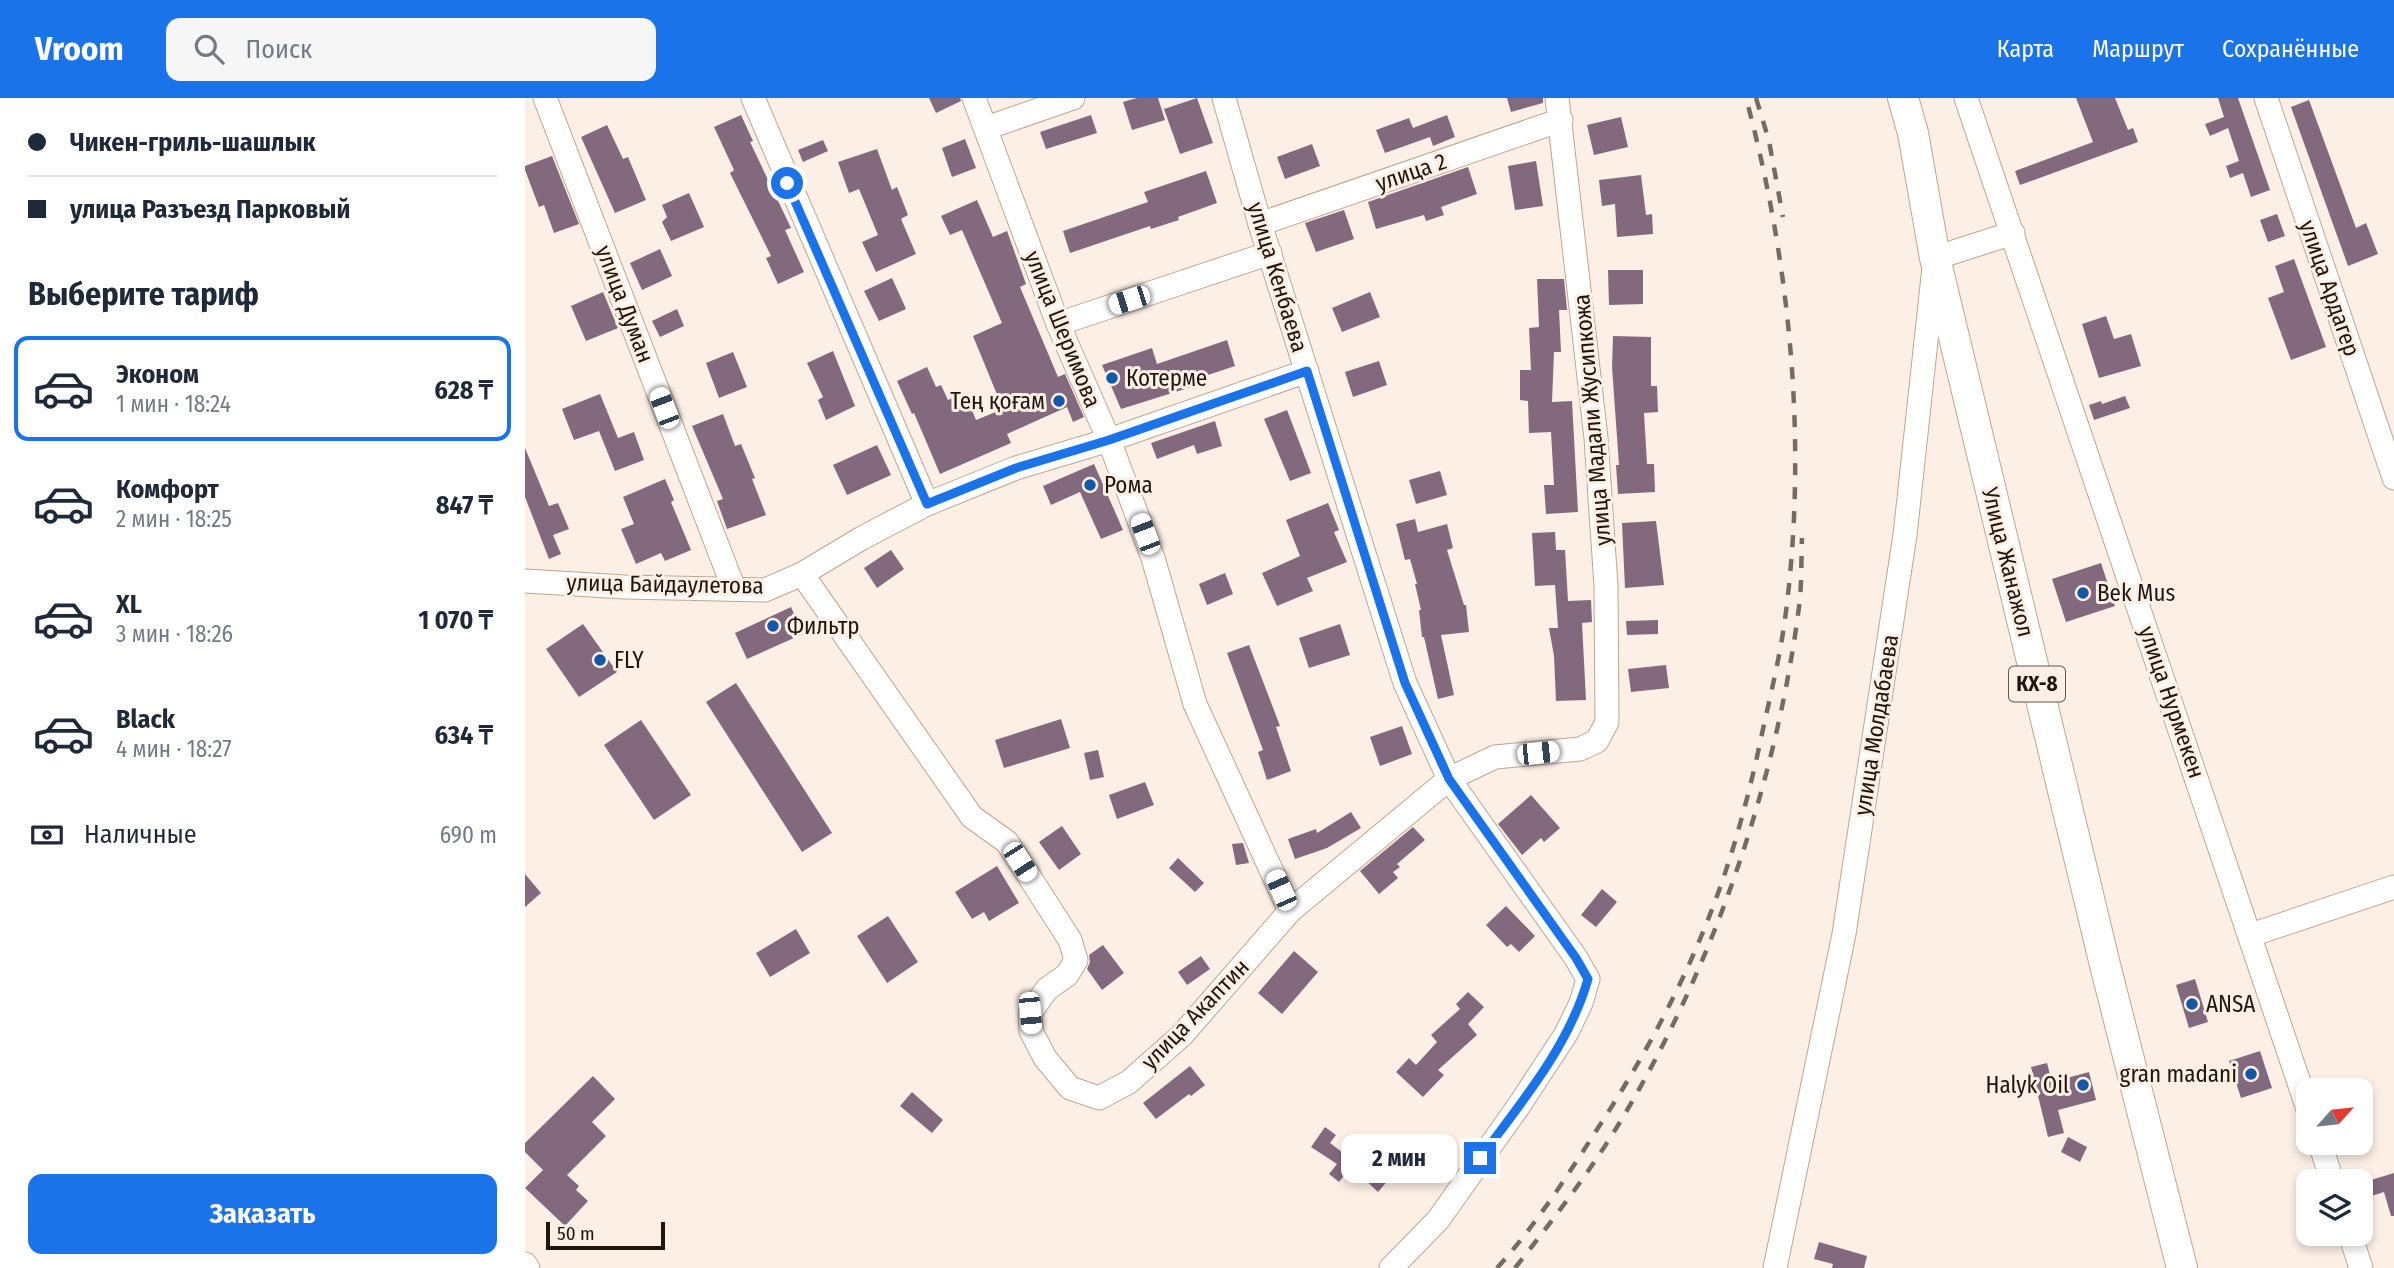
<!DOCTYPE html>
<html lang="ru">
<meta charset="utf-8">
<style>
body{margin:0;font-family:"Fira Sans Condensed",sans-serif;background:#f6f6f7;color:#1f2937;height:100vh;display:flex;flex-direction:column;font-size:26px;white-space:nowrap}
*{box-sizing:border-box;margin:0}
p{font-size:23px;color:#747a83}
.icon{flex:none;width:38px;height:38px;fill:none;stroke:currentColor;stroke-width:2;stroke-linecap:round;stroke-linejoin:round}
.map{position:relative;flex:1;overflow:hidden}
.drawer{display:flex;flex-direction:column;background:#fff;width:525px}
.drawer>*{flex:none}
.hud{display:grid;align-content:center;height:154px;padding:0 28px;background:#fff}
.needle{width:46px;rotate:63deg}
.tools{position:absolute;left:1771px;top:980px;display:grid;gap:14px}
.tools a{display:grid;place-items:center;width:77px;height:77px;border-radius:14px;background:#fff;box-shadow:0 4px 10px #0003;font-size:35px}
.scale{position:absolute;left:21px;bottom:18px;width:119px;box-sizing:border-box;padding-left:7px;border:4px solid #1f160d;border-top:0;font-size:19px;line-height:24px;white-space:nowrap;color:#1f160d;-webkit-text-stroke:5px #fbefe6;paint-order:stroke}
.end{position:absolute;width:32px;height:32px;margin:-16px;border:9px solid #1a73e8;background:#fff;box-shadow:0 0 0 4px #fff}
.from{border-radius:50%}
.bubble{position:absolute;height:49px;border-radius:14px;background:#fff;box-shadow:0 4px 10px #0003;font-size:23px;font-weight:700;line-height:49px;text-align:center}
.car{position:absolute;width:21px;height:42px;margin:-21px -10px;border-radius:9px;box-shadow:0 0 5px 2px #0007;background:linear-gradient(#fff 24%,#345 0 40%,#fff 0 76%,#345 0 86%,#fff 0)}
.hud b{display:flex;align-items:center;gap:24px;height:66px;font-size:26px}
.hud b+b{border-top:2px solid #e0e1e3}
.hud i{width:18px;height:18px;background:#1f2937}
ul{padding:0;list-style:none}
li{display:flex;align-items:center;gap:21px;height:105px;margin:0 14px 10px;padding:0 14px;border:4px solid transparent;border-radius:14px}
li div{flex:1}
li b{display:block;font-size:26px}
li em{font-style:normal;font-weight:700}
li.current{border-color:#1a73e8}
li>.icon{width:63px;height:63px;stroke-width:1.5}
h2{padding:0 28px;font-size:32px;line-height:84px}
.pay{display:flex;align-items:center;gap:18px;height:77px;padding:0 28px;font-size:26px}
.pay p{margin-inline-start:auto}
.primary-button{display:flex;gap:14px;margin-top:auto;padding:14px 28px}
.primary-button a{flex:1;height:80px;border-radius:14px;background:#1a73e8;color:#fff;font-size:28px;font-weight:700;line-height:80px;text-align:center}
header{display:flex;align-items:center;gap:42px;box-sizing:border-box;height:98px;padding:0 35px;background:#1a73e8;color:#fff}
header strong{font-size:33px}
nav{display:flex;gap:38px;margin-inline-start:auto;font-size:24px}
.search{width:490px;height:63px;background:#f6f6f7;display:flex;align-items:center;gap:18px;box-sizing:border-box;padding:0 24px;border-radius:14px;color:#747a83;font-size:26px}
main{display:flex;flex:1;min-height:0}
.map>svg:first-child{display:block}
.building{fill:#83697d}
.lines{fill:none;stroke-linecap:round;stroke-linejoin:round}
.minor-casing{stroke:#c0a58e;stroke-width:25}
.major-casing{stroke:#c0a58e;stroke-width:32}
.minor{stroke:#fff;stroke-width:23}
.major{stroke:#fff;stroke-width:30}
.rail{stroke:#766b62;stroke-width:4.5;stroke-dasharray:12 12;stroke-linecap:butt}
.route{stroke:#1a73e8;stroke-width:9}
.poi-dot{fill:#1457a7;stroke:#fbefe6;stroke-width:2.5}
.labels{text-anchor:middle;stroke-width:6;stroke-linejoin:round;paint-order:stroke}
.shield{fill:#fbefe6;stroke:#61574e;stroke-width:2}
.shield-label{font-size:21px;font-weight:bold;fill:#1f160d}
.street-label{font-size:23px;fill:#1f160d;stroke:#fbefe6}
.poi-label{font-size:23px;fill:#1f160d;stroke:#fbefe6;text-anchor:start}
</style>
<header>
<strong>Vroom</strong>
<div class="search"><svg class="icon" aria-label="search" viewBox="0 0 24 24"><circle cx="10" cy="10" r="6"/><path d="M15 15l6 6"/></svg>Поиск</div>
<nav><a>Карта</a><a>Маршрут</a><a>Сохранённые</a></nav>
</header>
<main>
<section class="drawer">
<div class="hud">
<b><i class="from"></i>Чикен-гриль-шашлык</b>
<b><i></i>улица Разъезд Парковый</b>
</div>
<h2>Выберите тариф</h2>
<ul>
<li class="current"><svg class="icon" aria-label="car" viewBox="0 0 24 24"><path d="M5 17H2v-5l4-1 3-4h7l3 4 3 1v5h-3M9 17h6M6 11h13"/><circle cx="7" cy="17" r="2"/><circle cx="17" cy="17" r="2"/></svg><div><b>Эконом</b><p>1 мин · 18:24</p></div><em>628 ₸</em></li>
<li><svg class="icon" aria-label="car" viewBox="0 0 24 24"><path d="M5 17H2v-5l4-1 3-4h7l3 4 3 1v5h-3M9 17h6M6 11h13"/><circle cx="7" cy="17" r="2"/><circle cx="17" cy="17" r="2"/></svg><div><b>Комфорт</b><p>2 мин · 18:25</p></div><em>847 ₸</em></li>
<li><svg class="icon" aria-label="car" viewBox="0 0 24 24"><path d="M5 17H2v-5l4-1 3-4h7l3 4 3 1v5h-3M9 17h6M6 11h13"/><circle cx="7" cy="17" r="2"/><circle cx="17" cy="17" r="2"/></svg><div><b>XL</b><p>3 мин · 18:26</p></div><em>1 070 ₸</em></li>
<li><svg class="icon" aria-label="car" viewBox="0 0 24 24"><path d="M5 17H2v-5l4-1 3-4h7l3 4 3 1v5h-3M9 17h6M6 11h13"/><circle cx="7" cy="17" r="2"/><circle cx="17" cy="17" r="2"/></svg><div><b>Black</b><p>4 мин · 18:27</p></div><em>634 ₸</em></li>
</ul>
<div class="pay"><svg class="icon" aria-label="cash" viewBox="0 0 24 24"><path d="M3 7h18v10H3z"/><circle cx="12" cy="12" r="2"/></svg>Наличные<p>690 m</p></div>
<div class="primary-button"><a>Заказать</a></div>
</section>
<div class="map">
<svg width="1869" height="1170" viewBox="0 0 1869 1170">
<rect width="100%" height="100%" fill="#fbefe6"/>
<g class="building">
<polygon points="404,0 435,0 436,3 411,15"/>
<polygon points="612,0 633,0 640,22 607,32 598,4"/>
<polygon points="672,0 688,45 655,56 639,11"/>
<polygon points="982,0 1018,0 1018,5 986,14"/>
<polygon points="1551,0 1590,0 1603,32 1608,30 1613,44 1495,87 1490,73 1568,44"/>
<polygon points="1693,0 1713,0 1745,92 1726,99 1718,75 1705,80 1701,68 1714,63 1703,30 1685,38 1680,26 1699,19"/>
<polygon points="1784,2 1831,130 1841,125 1853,156 1823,168 1766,9"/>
<polygon points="216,17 228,43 225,44 266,130 260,132 279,174 253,186 241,160 246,158 205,75 209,72 189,29"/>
<polygon points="566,17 572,35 521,51 515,34"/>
<polygon points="922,17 930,39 908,48 905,39 860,55 851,32 884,20 888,30"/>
<polygon points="1096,19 1103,49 1069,57 1062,27"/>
<polygon points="82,27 98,61 103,59 121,102 90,115 56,39"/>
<polygon points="440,41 451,70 427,79 417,50"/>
<polygon points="298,42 303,53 278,64 273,52"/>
<polygon points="787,46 795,68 760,81 752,59"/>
<polygon points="352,51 367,92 372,89 383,117 376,121 391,156 351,174 337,144 353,137 334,91 324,95 313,64"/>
<polygon points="27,58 54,126 29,135 19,107 14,109 0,72 0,68"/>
<polygon points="1011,63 1018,108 990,112 983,68"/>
<polygon points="943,69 952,96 916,109 919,117 901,123 899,117 851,131 843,104"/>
<polygon points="681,73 692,105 653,119 654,122 626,131 625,128 545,155 538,133 623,104 619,94"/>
<polygon points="1116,77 1121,117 1127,116 1128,136 1092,139 1090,106 1077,108 1074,82"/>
<polygon points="164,95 179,129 146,143 137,124 142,119 137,107"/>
<polygon points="452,102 468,139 482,133 501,186 495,189 533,279 540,276 559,319 548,324 542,309 482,336 486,345 415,376 389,315 387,316 372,283 402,269 411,289 416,287 423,302 440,295 451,322 478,311 448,238 477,225 437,132 425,137 416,118"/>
<polygon points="819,112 829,141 791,154 780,125"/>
<polygon points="1752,116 1760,138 1743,144 1735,122"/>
<polygon points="135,151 147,178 117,192 105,165"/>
<polygon points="1769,161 1801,249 1766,262 1743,200 1759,194 1750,168"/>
<polygon points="1083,172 1118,172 1118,206 1084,207"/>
<polygon points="367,180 381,211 354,223 339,193"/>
<polygon points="1012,181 1039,181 1042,212 1034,212 1036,254 1029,254 1027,304 1047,303 1053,414 1021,416 1019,387 1029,387 1026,334 1004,335 1003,303 995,302 995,272 1006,272 1004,230 1014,229"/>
<polygon points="78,194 93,230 61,243 46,208"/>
<polygon points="845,194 855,219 817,234 807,210"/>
<polygon points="152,211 159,228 135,239 127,223"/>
<polygon points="1581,218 1589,241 1606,236 1616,268 1574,280 1557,226"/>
<polygon points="1088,238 1126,239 1126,288 1132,288 1133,314 1119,315 1122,366 1129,366 1130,394 1093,396 1091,367 1094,367 1087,269"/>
<polygon points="702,242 710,268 674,280 676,286 596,311 577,267 627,250 632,266"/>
<polygon points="308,253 330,308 301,322 293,302 298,299 282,265"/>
<polygon points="208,254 222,289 194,300 181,265"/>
<polygon points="854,263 862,287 828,299 820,274"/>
<polygon points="75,296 93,340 109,334 119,362 90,373 74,333 49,342 37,311"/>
<polygon points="1600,298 1605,310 1569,322 1564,307 1576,303 1577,306"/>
<polygon points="762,312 786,375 765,383 739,321"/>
<polygon points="198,316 210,348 216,346 230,380 227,381 241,417 202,431 192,403 198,401 167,328"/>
<polygon points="690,323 697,348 672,356 669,347 632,361 626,345"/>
<polygon points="352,347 366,377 322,397 308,367"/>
<polygon points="0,350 24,408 33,405 44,431 28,437 36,456 24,461 0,399"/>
<polygon points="569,366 598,432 576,441 555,394 526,407 518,388"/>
<polygon points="915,373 922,397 891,406 884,382"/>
<polygon points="140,381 149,402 146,404 166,452 140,463 136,455 111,466 96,431 109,426 98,399"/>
<polygon points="803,405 814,432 809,434 822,464 782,480 788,493 752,508 737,475 775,458 761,422"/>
<polygon points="890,421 893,434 922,426 928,450 922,452 939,507 941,507 944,534 916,537 929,597 913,601 899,539 897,539 894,512 896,512 890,486 892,486 885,461 880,462 871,426"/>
<polygon points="1131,423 1139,487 1100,490 1097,425"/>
<polygon points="1030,434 1031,452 1040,452 1043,503 1066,502 1067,524 1057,525 1061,602 1031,603 1029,558 1024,530 1033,530 1030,487 1010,488 1007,435"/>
<polygon points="366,452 379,471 352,490 339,470"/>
<polygon points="1576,465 1590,508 1541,524 1527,481"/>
<polygon points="700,475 708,496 682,507 674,486"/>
<polygon points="266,509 278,536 222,561 210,535"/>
<polygon points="1133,522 1133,536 1102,537 1101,523"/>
<polygon points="58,526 92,574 54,599 21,551"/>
<polygon points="815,526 825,557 784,570 774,540"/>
<polygon points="724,547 755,628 751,629 766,673 742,682 733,654 738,652 702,555"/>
<polygon points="1141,567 1144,590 1106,594 1103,571"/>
<polygon points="211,585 307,735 277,754 181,604"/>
<polygon points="536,621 545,650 479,670 470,642"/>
<polygon points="116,622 166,697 129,722 79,647"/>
<polygon points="877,628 887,656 855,668 845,639"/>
<polygon points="573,652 579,679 565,682 559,655"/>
<polygon points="620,684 629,707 592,721 584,697"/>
<polygon points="1006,697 1035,730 1019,744 1016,740 997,757 973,726"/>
<polygon points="826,714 836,730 802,750 770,761 763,741 791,731 792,735"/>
<polygon points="537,728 556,756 534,772 514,744"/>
<polygon points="888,729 900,742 872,766 875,769 868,774 873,780 854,796 835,773"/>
<polygon points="718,745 724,765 711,767 707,746"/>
<polygon points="653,760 679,785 670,794 644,770"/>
<polygon points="472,768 494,805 464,823 459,814 447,821 430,794"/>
<polygon points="0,776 16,795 0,809"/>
<polygon points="1077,791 1092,804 1071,829 1056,817"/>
<polygon points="981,808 1010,838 994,854 986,846 982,849 961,827"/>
<polygon points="363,818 393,864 362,885 332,838"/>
<polygon points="271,831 285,855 245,879 231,855"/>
<polygon points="578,847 599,875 577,892 562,871 565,864 564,857"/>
<polygon points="769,853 793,874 757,916 733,895"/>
<polygon points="676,858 685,871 662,887 653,874"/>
<polygon points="1670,881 1683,924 1664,930 1651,887"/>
<polygon points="943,894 959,909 943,926 952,937 913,972 919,977 898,999 871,974 884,960 891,967 912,944 906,937 935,911 931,906"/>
<polygon points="1735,953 1747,990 1716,1000 1704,963"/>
<polygon points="1522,965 1527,984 1564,974 1571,1002 1533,1012 1539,1035 1523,1039 1506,969"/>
<polygon points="665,968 680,987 666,998 664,996 631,1021 618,1005"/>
<polygon points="68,978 90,1001 67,1024 81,1038 42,1077 54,1088 51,1092 63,1103 40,1128 0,1090 18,1072 0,1054 0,1045"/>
<polygon points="387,994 418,1022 407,1035 375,1008"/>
<polygon points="800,1029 811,1037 805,1045 830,1064 814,1084 804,1076 812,1066 786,1049"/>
<polygon points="1543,1039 1562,1049 1555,1064 1536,1054"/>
<polygon points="845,1062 865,1080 853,1094 833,1075"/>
<polygon points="1869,1075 1869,1118 1866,1118 1859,1094 1840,1100 1836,1085"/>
<polygon points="1294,1144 1342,1158 1339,1170 1307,1170 1308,1166 1289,1161"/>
</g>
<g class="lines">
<defs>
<g id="minor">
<polyline points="20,0 209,491"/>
<polyline points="228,0 402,406"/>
<polyline points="449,0 533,226 584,342 628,460 670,606 765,813"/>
<polyline points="699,0 735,126 880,585 924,681 1051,860 1063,881 1056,905 1041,936 993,1009 913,1122 866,1170"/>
<polyline points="1441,0 1783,1011"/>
<polyline points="1741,0 1869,380"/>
<polyline points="461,30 548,0"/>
<polyline points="735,126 1036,22"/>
<polyline points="533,226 745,155"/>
<polyline points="277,476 447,719 482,744 545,842 551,862 542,877 522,891 505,915 506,933 520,960 545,990 574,1000 604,984 657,937 765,813 924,681 970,659 1055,651 1072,643 1082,624 1081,488 1071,340 1032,0"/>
<polyline points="0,483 100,489 240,492 277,476 337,440 402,406 491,370 584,342 782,273"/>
<polyline points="1726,837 1869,789"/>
<polyline points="1795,1045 1807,1083"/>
<polyline points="1825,1136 1836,1170"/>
<polyline points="0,1166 3,1170"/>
<polyline points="1250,1170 1319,836 1380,437 1410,160 1488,135"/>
</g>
<polyline id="major" points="1378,0 1388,35 1410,160 1580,867 1657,1170"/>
</defs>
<use href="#minor" class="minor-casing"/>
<use href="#major" class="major-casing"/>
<use href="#minor" class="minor"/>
<use href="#major" class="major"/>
<g class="rail">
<polyline points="1231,0 1244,43 1258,119"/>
<path d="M972 1170C1010 1128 1041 1080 1071 1033 1113 969 1151 901 1180 829 1206 766 1224 698 1238 631 1246 595 1255 558 1260 521 1283 349 1266 167 1221 0"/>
<path d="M990 1170C1026 1124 1062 1078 1092 1029 1186 875 1251 688 1274 509 1277 486 1276 463 1277 440"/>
</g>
</g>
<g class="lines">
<path class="route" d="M262 85 402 406 491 370 584 342 782 273 880 585 924 681 1051 860 1063 881C1044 948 996 1005 955 1060"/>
</g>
<g class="poi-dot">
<circle cx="587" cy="280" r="7"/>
<circle cx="534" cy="303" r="7"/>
<circle cx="565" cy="387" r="7"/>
<circle cx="1558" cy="495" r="7"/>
<circle cx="248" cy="528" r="7"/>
<circle cx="75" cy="562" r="7"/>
<circle cx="1667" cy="906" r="7"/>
<circle cx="1726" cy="976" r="7"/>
<circle cx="1558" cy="987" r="7"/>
</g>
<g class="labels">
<rect class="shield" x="1484" y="568.5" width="56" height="35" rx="5"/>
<g class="shield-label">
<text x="1512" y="593">КХ-8</text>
</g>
<g class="street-label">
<text transform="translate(886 74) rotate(-19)" y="8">улица 2</text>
<text transform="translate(753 179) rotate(73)" y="8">улица Кенбаева</text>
<text transform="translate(1805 190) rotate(71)" y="8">улица Ардагер</text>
<text transform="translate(100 206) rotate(69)" y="8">улица Думан</text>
<text transform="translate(538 231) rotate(68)" y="8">улица Шеримова</text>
<text transform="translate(1067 322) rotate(-95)" y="8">улица Мадали Жусипкожа</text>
<text transform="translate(1483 464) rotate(76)" y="8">Улица Жанажол</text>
<text transform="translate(140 486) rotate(1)" y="8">улица Байдаулетова</text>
<text transform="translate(1647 604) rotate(71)" y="8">улица Нурмекен</text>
<text transform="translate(1351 627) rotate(-81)" y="8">улица Молдабаева</text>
<text transform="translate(670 916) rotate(-46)" y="8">улица Акаптин</text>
</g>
<g class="poi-label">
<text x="601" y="288">Котерме</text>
<text x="520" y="311" text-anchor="end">Тең қоғам</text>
<text x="579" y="395">Рома</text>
<text x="1572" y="503">Bek Mus</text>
<text x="262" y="536">Фильтр</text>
<text x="89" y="570">FLY</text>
<text x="1681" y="914">ANSA</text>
<text x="1712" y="984" text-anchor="end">gran madani</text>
<text x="1544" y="995" text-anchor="end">Halyk Oil</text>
</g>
</g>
</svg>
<div class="tools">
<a><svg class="needle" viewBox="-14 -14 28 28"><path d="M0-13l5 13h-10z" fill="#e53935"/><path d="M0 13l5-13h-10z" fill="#747a83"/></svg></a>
<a><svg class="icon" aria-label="layers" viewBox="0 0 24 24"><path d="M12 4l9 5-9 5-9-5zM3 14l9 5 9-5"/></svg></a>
</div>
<div class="scale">50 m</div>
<i class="end from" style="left:262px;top:85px"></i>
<i class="end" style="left:955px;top:1060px"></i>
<div class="bubble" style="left:816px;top:1036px;width:116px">2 мин</div>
<i class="car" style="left:604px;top:202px;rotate:252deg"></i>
<i class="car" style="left:139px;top:310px;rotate:339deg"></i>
<i class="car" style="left:620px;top:436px;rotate:339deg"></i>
<i class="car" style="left:1013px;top:655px;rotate:84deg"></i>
<i class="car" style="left:495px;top:764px;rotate:147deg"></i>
<i class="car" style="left:756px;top:792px;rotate:336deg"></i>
<i class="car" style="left:505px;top:915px;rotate:175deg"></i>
</div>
</main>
